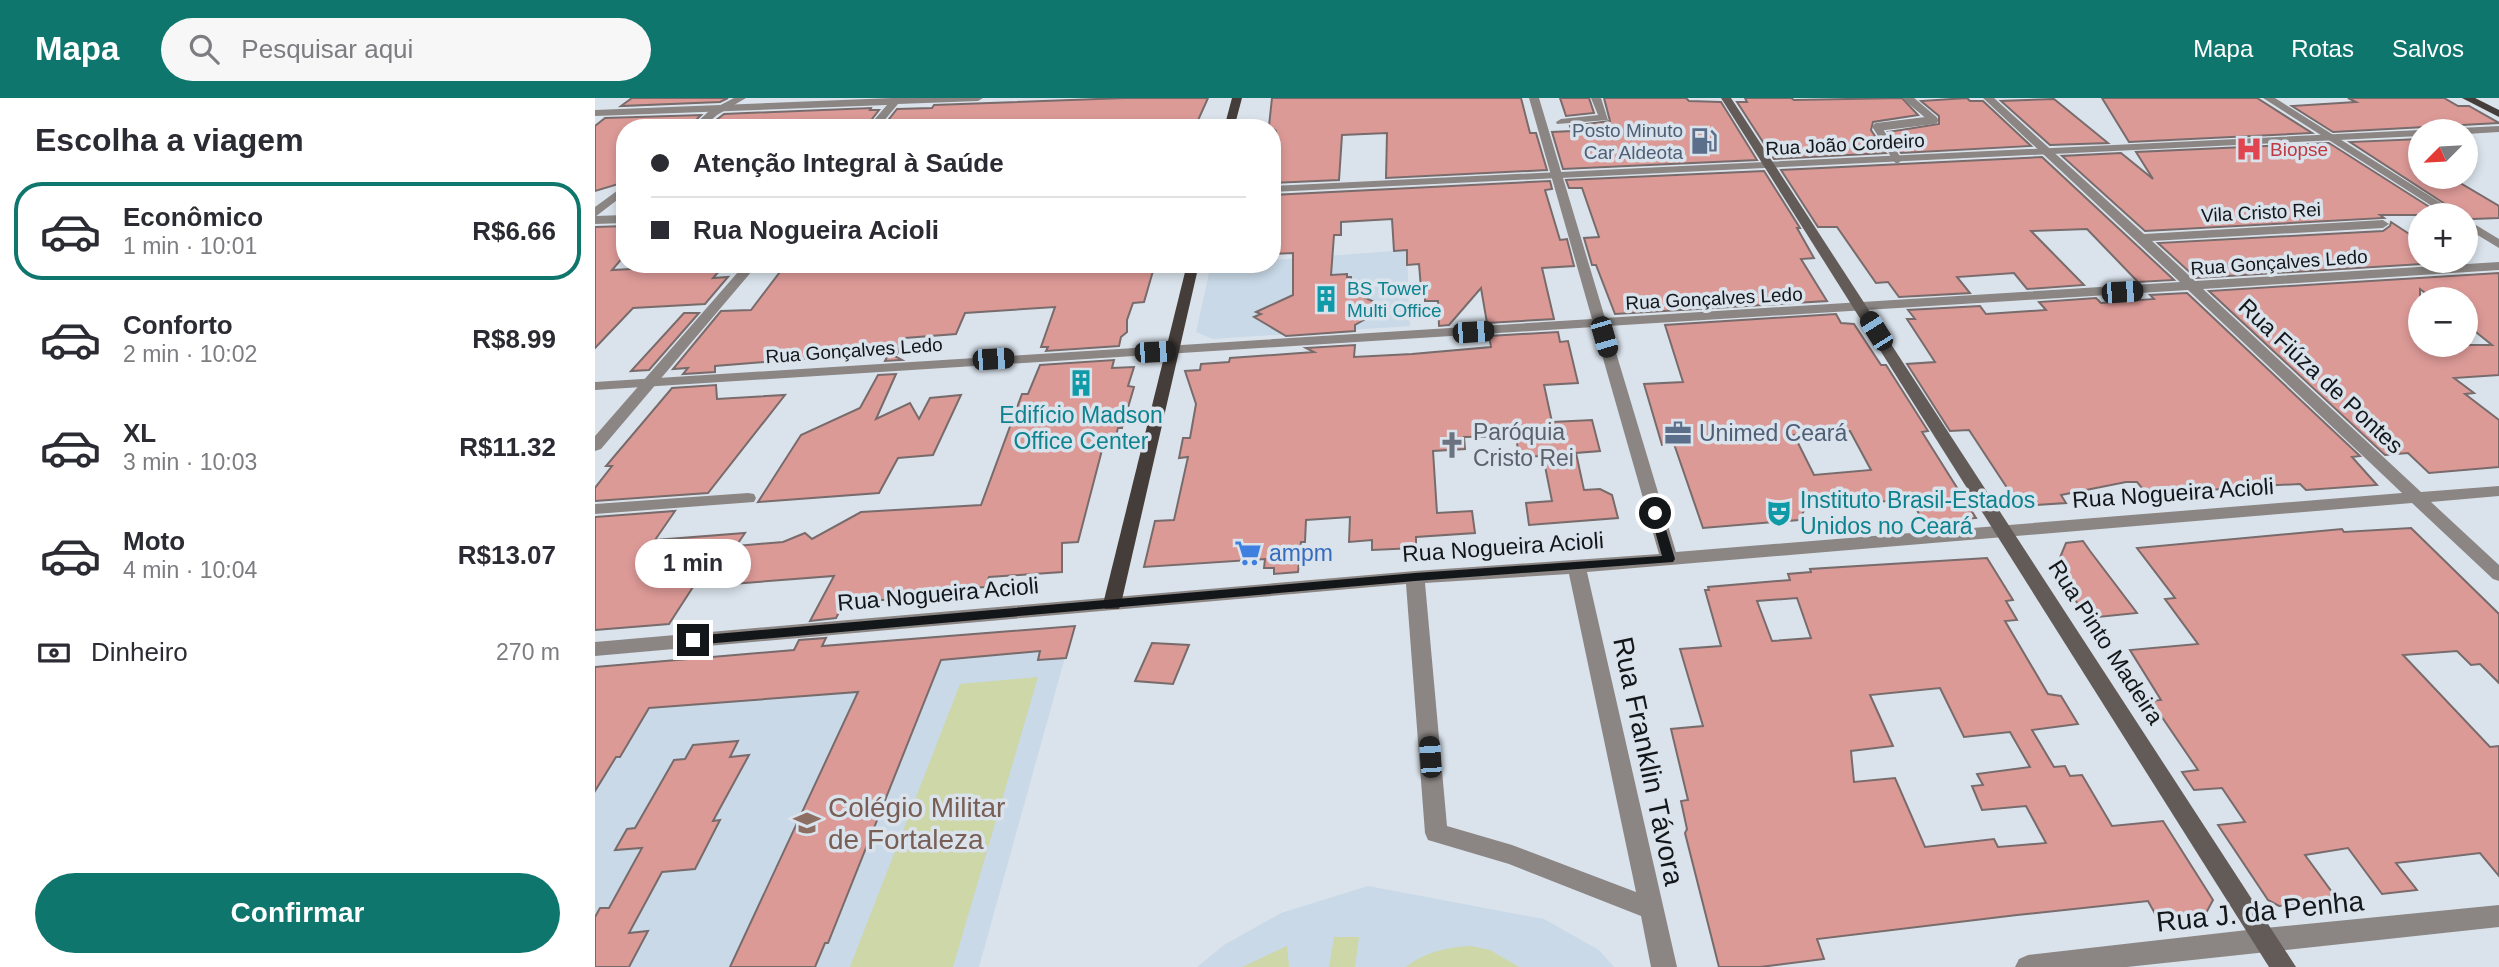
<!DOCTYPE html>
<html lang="pt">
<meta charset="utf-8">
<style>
body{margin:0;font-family:Arial,sans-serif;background:#f7f7f7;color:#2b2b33;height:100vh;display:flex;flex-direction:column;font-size:26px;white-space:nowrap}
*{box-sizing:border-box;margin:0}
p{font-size:23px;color:#7c7c81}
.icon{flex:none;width:38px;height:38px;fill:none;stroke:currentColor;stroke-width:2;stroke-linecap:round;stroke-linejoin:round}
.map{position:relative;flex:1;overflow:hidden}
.side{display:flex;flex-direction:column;background:#fff;width:595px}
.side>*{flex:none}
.hud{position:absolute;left:21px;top:21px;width:665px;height:154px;border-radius:28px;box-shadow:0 4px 10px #0003;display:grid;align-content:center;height:154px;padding:0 35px;background:#fff}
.needle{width:46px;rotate:246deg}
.buttons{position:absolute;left:1813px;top:21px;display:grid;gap:14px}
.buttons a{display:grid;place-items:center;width:70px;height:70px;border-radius:50%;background:#fff;box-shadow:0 4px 10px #0003;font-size:35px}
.end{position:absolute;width:32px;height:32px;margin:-16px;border:9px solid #14171a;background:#fff;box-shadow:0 0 0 4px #fff}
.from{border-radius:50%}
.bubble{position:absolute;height:49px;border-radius:24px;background:#fff;box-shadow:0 4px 10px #0003;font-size:23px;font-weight:700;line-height:49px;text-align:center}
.car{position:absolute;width:21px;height:42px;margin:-21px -10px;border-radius:9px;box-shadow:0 0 5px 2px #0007;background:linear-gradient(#222 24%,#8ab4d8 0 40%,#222 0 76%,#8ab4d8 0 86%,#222 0)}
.hud b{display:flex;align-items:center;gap:24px;height:66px;font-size:26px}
.hud b+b{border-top:2px solid #e1e1e2}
.hud i{width:18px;height:18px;background:#2b2b33}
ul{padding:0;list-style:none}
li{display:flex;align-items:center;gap:21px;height:98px;margin:0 14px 10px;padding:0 21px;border:4px solid transparent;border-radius:28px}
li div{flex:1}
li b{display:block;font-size:26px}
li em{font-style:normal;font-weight:700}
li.selected{border-color:#0f766e}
li>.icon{width:63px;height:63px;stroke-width:1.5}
h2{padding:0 35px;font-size:32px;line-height:84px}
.pay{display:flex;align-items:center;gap:18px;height:77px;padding:0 35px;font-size:26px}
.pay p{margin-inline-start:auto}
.cta{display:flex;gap:14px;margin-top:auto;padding:14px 35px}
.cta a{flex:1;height:80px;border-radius:42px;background:#0f766e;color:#fff;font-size:28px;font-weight:700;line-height:80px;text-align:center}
header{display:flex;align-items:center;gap:42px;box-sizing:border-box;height:98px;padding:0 35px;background:#0f766e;color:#fff}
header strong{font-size:33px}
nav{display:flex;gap:38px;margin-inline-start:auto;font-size:24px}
.search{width:490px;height:63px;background:#f7f7f7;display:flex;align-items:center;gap:18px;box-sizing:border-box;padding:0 24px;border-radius:38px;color:#7c7c81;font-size:26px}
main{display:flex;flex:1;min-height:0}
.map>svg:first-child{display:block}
.built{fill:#c9d9e7}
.green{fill:#cdd7a7}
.building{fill:#dc9a97;stroke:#786b6b;stroke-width:2;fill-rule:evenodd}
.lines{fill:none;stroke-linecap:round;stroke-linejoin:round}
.service{stroke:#8b8684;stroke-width:8}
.minor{fill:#8b8684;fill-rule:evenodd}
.tertiary{fill:#8b8684;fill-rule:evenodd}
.secondary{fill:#625b57;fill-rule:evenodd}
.primary{fill:#453d39;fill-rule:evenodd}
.route{fill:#14171a}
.labels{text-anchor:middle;stroke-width:7;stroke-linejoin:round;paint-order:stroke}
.far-service-label{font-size:19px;fill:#4e5e75;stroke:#dae3ec;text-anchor:end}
.far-street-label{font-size:19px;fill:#14171a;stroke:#dae3ec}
.far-health-label{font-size:19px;fill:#be3a42;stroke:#dae3ec;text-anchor:start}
.far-culture-label{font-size:19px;fill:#0d838f;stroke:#dae3ec;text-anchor:start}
.street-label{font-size:23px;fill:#14171a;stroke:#dae3ec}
.culture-label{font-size:23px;fill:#0d838f;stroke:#dae3ec}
.worship-label{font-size:23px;fill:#5b616d;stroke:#dae3ec;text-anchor:start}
.service-label{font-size:23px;fill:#4e5e75;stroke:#dae3ec;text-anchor:start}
.shop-label{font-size:23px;fill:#366cbe;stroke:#dae3ec;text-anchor:start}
.near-street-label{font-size:28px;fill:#14171a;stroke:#dae3ec}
.near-education-label{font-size:28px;fill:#785e54;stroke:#dae3ec;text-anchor:start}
</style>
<header>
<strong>Mapa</strong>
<div class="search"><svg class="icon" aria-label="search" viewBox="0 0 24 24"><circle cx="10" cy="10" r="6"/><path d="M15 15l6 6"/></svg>Pesquisar aqui</div>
<nav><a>Mapa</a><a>Rotas</a><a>Salvos</a></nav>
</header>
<main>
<section class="side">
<h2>Escolha a viagem</h2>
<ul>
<li class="selected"><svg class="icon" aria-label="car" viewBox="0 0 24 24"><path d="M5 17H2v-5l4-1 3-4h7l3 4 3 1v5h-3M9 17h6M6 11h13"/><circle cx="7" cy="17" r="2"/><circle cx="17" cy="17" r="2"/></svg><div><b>Econômico</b><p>1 min · 10:01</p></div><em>R$6.66</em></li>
<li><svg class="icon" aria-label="car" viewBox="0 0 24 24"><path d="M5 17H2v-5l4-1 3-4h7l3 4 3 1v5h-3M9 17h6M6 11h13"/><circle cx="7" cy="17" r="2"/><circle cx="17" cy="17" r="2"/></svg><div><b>Conforto</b><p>2 min · 10:02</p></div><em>R$8.99</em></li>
<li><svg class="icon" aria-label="car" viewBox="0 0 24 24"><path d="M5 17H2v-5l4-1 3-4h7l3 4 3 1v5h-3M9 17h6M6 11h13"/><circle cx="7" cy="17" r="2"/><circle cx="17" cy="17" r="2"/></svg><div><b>XL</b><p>3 min · 10:03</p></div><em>R$11.32</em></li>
<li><svg class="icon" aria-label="car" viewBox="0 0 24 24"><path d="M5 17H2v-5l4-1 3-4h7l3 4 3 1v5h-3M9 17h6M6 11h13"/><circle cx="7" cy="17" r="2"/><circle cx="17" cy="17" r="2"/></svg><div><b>Moto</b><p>4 min · 10:04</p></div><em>R$13.07</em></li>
</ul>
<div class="pay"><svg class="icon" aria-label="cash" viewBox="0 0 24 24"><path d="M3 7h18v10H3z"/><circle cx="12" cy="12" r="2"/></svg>Dinheiro<p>270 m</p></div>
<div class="cta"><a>Confirmar</a></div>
</section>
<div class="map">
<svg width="1904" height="869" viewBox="0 0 1904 869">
<rect width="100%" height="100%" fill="#dae3ec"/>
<g class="built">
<polygon points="812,152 815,228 618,241 601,234 616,166 677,166 677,162"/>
<polygon points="479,527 384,869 0,869 0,570"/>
<polygon points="773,788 949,821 1004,852 1019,869 602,869 629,847 686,815"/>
</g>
<g class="green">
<polygon points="443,579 358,869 255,869 365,586"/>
<polygon points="739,839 764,839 760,869 734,869"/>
<polygon points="692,848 694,869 647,869"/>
<path d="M876 848 895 852 924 869H811C830 854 852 849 876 848Z"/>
</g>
<g class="building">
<polygon points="37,0 133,0 125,4 26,8"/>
<polygon points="530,0 613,0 600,29 517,30 520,23 472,25 470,30 412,30 415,26 287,30 302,11 337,10 339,7"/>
<polygon points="677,0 926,0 935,35 941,35 952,72 791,80 792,35 747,37 744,82 677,85 677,54 681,33 674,28"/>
<polygon points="965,0 994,0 999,15 971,18"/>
<polygon points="1009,0 1091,0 1094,3 1126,4 1162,62 968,71 957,34 977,33 975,28 1015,23"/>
<polygon points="1150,0 1196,0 1199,2 1307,0 1323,17 1278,24 1276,32 1291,55 1179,61 1142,4 1152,4"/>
<polygon points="1372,0 1375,3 1388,3 1436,48 1306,55 1293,34 1344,26 1344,18 1326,3"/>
<polygon points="1507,0 1662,0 1717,35 1534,44"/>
<polygon points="1753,0 1849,0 1863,8 1874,8 1904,25 1738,34 1697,8 1761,4"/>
<polygon points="1459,1 1513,45 1455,47 1406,3"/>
<polygon points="276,10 275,12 284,12 270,30 111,30 129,16"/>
<polygon points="106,17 93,30 30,30 30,84 0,93 0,28 10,20"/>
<polygon points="1825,41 1825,79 1855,79 1904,108 1904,120 1877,121 1867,117 1755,44"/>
<polygon points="1734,45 1847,117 1785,117 1789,120 1550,133 1467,58 1526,55 1558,81 1541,54"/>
<polygon points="1447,59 1579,182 1543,184 1492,131 1436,133 1489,187 1432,191 1419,175 1362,179 1375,195 1304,199 1293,184 1281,185 1242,129 1223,129 1186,72"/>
<polygon points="1169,73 1205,130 1202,130 1219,160 1206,161 1232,203 1020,216 1001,167 997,167 989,140 1004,139 987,90 974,90 971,82"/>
<polygon points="955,83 957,91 950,92 965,142 972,141 979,168 947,170 959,221 892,225 886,190 854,227 844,228 843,203 830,203 830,189 826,190 824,166 812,167 812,152 799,153 797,121 746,124 746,137 739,137 736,177 752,176 752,179 756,179 757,194 791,209 760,227 760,233 691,238 659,219 666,216 661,214 698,197 698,155 677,156 677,97"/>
<polygon points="1796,124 1825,143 1825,163 1859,164 1601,180 1563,145 1788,133 1795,128"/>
<polygon points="30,128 30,157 17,172 108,167 103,173 125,172 118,180 133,179 110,206 38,210 0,250 0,129"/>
<polygon points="191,166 560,166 549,204 538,205 532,222 532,234 526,239 524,248 451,253 453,249 446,249 460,209 370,215 361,236 310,240 302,256 298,257 307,262 290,263 293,257 279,258 281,255 120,268 120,274 88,276 93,270 78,271 126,213 156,212"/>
<path d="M1904 175V277L1859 280 1879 295 1870 296 1904 322V369L1834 375 1813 355 1790 357 1614 193ZM1825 191 1838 201H1871V226L1897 247H1825Z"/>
<polygon points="1592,195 1765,358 1757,359 1782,387 1711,392 1705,386 1664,388 1553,397 1542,384 1531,384 1466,397 1471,405 1424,408 1374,332 1355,333 1312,266 1340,264 1312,221 1320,221 1313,212 1385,208 1391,216 1451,212 1444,204 1501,200 1506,205 1559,201 1555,197"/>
<polygon points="89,215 104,215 54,272 36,273"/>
<path d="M1241 216 1246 225 1259 226 1286 267H1291L1333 333 1327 334 1381 420 1329 425 1318 405 1295 407 1293 403 1211 409 1204 422 1108 430 1079 346 1067 347 1049 286 1088 284 1070 227ZM1255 333 1276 372 1219 377 1199 337Z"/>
<polygon points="963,234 965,244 973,243 983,285 949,287 957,324 997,322 1005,353 981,355 989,392 1005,391 1017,397 1023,420 934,427 931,405 957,403 948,358 924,359 921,338 869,339 870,351 838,353 842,415 877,413 880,435 821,439 821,450 777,452 777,442 754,444 755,419 711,422 710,444 706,444 703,474 679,476 679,470 669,470 670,461 549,469 560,423 579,422 593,359 584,360 588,340 595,340 601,306 590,273 605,272 606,266 634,264 635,260 719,254 711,250 760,247 759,259 817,256 896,249 894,238"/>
<polygon points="519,262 517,270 539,269 533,288 539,289 527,330 523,330 517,352 507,352 483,444 467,445 467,474 394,479 390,489 328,494 326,499 249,505 241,520 215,523 239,478 98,489 74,526 0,532 0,419 80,413 60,442 150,435 141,448 188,444 210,435 217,441 266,414 386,407 427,296 433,296 445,267"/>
<polygon points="301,276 281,321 315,305 324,321 335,300 366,297 338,357 303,360 284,395 163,404 206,337 265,310 283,277"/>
<polygon points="121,287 122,301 190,297 113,395 0,403 0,390 17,368 11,368 77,290"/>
<polygon points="1816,430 1904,516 1904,585 1885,566 1876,567 1862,553 1808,557 1895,649 1904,648 1904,778 1885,755 1801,765 1822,792 1787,796 1753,750 1710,757 1742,801 1684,808 1673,802 1623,727 1650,724 1627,690 1599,692 1587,674 1603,672 1556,603 1566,602 1535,552 1603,546 1570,501 1580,500 1542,450 1747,431 1749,434"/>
<polygon points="1488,443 1495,453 1542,515 1493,520 1473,492 1484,491 1464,462 1471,445"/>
<path d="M1392 460 1418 502 1411 503 1422 522 1410 523 1453 596 1466 598 1483 626 1437 632 1459 669 1470 668 1475 678 1487 677 1517 728 1568 723 1618 802 1611 815 1563 821 1553 803 1422 817 1222 841 1229 861 1165 869H1124L1090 735 1092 731 1086 703 1093 702 1076 631 1108 628 1085 551 1126 548 1110 492H1114L1113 489 1195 482 1193 476 1216 474 1215 471ZM1202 500 1216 540 1177 543 1162 503ZM1345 590 1369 639 1415 634 1435 669 1382 676 1388 687 1377 688 1387 712 1431 708 1451 745 1403 749 1399 741 1330 749 1300 680 1259 684 1256 653 1298 648 1275 597Z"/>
<polygon points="480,528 471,560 443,562 445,553 346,562 233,845 230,845 220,869 135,869 263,594 54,610 25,659 21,659 0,693 0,569 199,552 204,542 231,540 227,548"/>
<polygon points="557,545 594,547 578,586 540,583"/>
<polygon points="143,643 135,659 154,657 118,723 125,722 100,771 67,774 34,835 53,833 34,869 0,869 0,819 5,810 14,810 47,750 20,752 32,731 40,730 79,662 90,661 98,647"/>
</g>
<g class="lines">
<polyline class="service" points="1302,61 1282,29 1339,22 1313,0"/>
<g class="minor">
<polygon points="139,0 151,0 122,17 107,30 96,30 114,13"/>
<path d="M934 0H944L1010 220 1585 184 1388 0H1399L1549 136 1788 122 1794 126 1788 130 1557 143 1600 183 1904 164V172L1608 191 1826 394 1904 388V398L1836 404 1904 467V483L1898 481 1817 405 992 474 1082 869H1056L1046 818 914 766 833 742 830 735 811 486 0 558V544L820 473 1064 456 999 229 0 292V284L997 221ZM1593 192 1807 395 1081 454 1013 228ZM974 476 1041 794 917 747 852 728 830 485Z"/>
<polygon points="996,0 1006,0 1013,22 962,26 961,24 966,21 1003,17"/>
<polygon points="1668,0 1680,0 1865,117 1851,117"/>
<polygon points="30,87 30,96 0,119 0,109"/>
<polygon points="1871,121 1904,141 1904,150 1871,130"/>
<polygon points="153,395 159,396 161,400 159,404 0,416 0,406"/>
<polygon points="1904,807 1904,829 1532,869 1420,869 1424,861 1433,857 1670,830"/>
</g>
<g class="tertiary">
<polygon points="297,0 388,0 383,3 303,6 283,30 272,30 292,7 0,18 0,12"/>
<polygon points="1904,28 1904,34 1871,36 1871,33 1860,33 1865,30"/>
<polygon points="1825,32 1829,33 1825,33 1825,38 677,94 677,88"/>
<polygon points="30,117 30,125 0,126 0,118"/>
<polygon points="150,166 163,166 6,351 0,353 0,338"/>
</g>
<polygon class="secondary" points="1126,0 1136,0 1701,869 1674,869"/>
<g class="primary">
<polygon points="637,0 647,0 639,30 629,30"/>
<polygon points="1867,0 1880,0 1904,12 1904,19"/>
<polygon points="592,166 604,166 526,506 524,511 510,511 508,506"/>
</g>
</g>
<polygon class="route" points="1060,412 1066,415 1080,461 1078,464 820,483 98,547 92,542 98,538 820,475 1067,458 1055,415"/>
<defs>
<symbol id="fuel-bare" viewBox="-9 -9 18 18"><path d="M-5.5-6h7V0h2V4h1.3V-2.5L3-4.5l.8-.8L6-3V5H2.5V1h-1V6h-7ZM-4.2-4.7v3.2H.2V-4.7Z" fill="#5c6f8a" stroke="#dae3ec" stroke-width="2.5" paint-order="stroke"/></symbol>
<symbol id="hospital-bare" viewBox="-9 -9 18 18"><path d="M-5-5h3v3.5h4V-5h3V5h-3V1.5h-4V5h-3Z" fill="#e0444e" stroke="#dae3ec" stroke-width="2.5" paint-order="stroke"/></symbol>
<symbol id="building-bare" viewBox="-9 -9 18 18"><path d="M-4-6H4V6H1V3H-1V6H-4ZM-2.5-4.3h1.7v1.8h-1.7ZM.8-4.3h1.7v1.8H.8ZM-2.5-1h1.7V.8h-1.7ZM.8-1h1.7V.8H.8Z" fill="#0f9aa8" stroke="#dae3ec" stroke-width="2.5" paint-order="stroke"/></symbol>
<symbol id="office-bare" viewBox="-9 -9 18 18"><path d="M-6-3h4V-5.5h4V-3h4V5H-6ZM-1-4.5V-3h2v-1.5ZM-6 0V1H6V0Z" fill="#5c6f8a" stroke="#dae3ec" stroke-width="2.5" paint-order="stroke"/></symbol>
<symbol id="church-bare" viewBox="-9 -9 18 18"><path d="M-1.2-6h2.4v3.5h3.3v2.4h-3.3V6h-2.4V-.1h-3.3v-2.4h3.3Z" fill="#6b7280" stroke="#dae3ec" stroke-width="2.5" paint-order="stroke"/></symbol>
<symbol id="theatre-bare" viewBox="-9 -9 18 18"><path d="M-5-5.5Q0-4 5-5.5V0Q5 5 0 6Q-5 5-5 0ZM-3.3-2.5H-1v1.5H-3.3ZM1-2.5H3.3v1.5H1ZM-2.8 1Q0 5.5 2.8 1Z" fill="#0f9aa8" stroke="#dae3ec" stroke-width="2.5" paint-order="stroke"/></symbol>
<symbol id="supermarket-bare" viewBox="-9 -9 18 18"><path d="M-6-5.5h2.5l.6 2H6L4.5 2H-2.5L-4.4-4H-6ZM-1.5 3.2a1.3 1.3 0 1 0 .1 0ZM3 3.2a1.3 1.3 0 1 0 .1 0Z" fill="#3f7fe0" stroke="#dae3ec" stroke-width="2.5" paint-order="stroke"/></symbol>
<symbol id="school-bare" viewBox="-9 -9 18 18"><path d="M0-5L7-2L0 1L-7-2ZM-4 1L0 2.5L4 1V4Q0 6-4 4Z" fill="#8d6e63" stroke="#dae3ec" stroke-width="2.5" paint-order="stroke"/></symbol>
</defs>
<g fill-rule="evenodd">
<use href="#fuel-bare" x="1090" y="24" width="38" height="38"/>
<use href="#hospital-bare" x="1635" y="32" width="38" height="38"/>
<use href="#building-bare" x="712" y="182" width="38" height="38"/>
<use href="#building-bare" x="467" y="266" width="38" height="38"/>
<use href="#office-bare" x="1064" y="316" width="38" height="38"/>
<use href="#church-bare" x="838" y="328" width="38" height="38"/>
<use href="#theatre-bare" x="1165" y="396" width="38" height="38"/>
<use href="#supermarket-bare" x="634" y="436" width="38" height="38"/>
<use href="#school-bare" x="193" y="706" width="38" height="38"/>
</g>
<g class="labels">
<g class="far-service-label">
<text x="1088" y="39">Posto Minuto<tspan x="1088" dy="22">Car Aldeota</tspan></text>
</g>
<g class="far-street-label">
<text transform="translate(1250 46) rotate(-3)" y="7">Rua João Cordeiro</text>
<text transform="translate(1666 114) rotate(-3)" y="7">Vila Cristo Rei</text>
<text transform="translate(1684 164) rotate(-4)" y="7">Rua Gonçalves Ledo</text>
<text transform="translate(1119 200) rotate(-3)" y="7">Rua Gonçalves Ledo</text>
<text transform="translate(259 252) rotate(-4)" y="7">Rua Gonçalves Ledo</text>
</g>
<g class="far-health-label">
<text x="1675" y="58">Biopse</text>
</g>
<g class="far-culture-label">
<text x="752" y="197">BS Tower<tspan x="752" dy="22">Multi Office</tspan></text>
</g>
<g class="street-label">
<text transform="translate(1726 278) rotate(43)" y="8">Rua Fiúza de Pontes</text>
<text transform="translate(1578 395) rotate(-4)" y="8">Rua Nogueira Acioli</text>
<text transform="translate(908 449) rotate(-4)" y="8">Rua Nogueira Acioli</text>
<text transform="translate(343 496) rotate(-5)" y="8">Rua Nogueira Acioli</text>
<text transform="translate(1511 544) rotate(57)" y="8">Rua Pinto Madeira</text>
</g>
<g class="culture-label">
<text x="486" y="325">Edifício Madson<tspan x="486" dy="26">Office Center</tspan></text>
<text x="1205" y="410" text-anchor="start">Instituto Brasil-Estados<tspan x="1205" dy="26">Unidos no Ceará</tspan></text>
</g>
<g class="worship-label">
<text x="878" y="342">Paróquia<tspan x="878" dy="26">Cristo Rei</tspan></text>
</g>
<g class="service-label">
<text x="1104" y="343">Unimed Ceará</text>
</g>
<g class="shop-label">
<text x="674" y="463">ampm</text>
</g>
<g class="near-street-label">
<text transform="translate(1054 663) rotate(78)" y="10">Rua Franklin Távora</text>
<text transform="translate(1665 813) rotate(-6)" y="10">Rua J. da Penha</text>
</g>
<g class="near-education-label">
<text x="233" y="719">Colégio Militar<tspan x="233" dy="32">de Fortaleza</tspan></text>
</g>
</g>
</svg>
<div class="buttons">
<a><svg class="needle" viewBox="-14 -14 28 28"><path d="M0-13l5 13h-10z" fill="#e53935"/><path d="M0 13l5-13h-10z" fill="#7c7c81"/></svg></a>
<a>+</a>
<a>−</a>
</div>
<i class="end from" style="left:1060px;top:415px"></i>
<i class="end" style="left:98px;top:542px"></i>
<div class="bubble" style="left:40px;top:441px;width:116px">1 min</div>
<i class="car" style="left:1527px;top:194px;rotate:86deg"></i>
<i class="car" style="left:1281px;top:233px;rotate:328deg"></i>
<i class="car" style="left:878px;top:234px;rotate:86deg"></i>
<i class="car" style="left:1009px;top:239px;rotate:164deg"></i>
<i class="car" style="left:560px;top:254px;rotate:87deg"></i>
<i class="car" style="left:398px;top:261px;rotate:86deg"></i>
<i class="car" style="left:835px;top:659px;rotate:356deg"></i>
<div class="hud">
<b><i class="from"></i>Atenção Integral à Saúde</b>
<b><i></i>Rua Nogueira Acioli</b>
</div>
</div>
</main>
